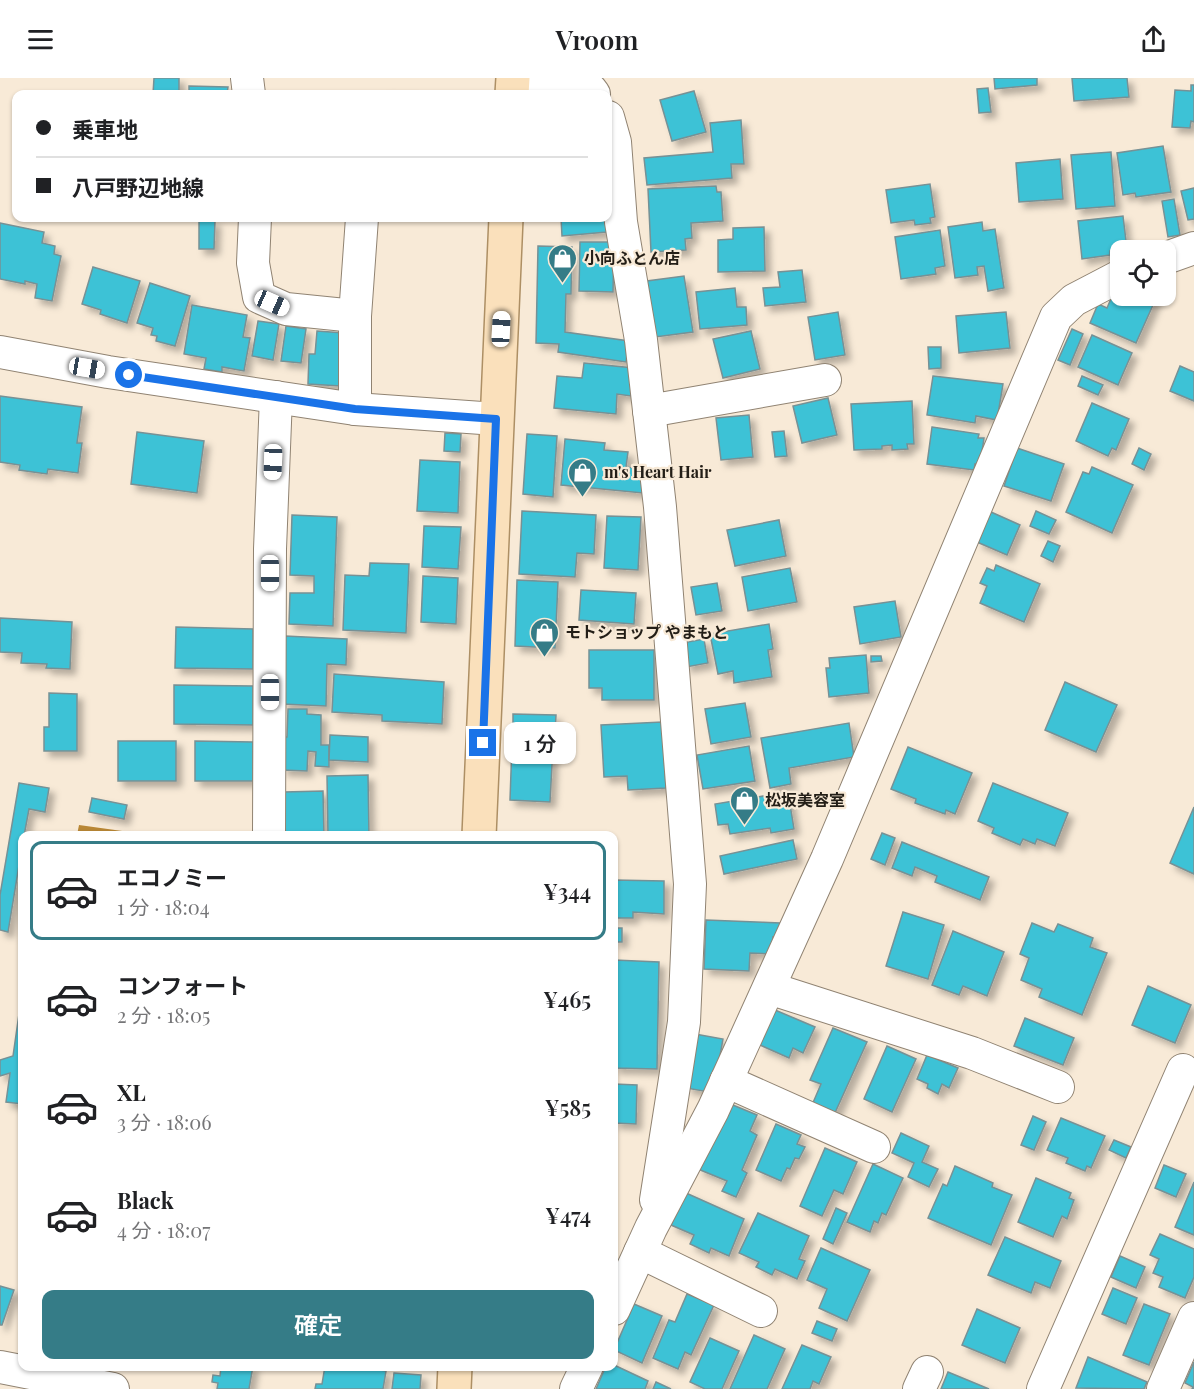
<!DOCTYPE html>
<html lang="ja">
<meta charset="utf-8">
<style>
body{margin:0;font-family:"Playfair Display","Noto Sans JP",serif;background:#f6f6f6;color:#202124;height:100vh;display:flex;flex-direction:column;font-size:22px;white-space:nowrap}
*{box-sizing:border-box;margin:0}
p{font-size:20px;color:#757577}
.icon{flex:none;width:33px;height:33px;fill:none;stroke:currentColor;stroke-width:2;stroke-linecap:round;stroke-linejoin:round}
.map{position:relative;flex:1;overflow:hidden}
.details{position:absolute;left:18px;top:753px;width:600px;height:540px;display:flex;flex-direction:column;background:#fff;border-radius:12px;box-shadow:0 2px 4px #0004}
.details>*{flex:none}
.hud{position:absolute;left:12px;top:12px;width:600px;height:132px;border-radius:12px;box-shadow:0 2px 4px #0004;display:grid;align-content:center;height:132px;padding:0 24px;background:#fff}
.fabs{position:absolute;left:1110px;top:162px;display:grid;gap:12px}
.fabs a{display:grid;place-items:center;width:66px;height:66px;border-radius:12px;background:#fff;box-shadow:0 2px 4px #0004;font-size:30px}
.end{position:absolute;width:27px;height:27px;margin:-14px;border:8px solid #1a73e8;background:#fff;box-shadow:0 0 0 3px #fff}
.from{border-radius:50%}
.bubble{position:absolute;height:42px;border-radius:12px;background:#fff;box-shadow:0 2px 4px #0004;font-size:20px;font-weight:600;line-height:42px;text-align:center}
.car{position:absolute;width:18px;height:36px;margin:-18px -9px;border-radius:8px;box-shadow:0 0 4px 2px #0007;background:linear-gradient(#fff 24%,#345 0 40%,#fff 0 76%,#345 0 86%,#fff 0)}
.hud b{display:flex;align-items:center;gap:21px;height:57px;font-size:22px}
.hud b+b{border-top:2px solid #e0e0e0}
.hud i{width:15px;height:15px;background:#202124}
ul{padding:10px 0 0;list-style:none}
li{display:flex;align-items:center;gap:18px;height:99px;margin:0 12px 9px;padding:0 12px;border:3px solid transparent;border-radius:12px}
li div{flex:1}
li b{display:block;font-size:22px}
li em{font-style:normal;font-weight:600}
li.on{border-color:#357c87}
li>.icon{width:54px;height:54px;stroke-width:1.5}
.cta{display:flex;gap:12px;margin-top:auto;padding:12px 24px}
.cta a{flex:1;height:69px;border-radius:12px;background:#357c87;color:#fff;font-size:24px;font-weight:600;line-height:69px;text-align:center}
header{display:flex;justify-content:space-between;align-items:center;height:78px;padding:0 24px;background:#fff;font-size:27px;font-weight:600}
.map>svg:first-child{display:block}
.water{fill:url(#water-waves)}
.building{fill:#3dc2d6;stroke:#779195;stroke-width:1.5;filter:url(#shadow)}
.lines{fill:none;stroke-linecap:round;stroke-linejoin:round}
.street-casing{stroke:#908372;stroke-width:34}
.primary-casing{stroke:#ad8f64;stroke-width:36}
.street{stroke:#fff;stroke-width:32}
.primary{stroke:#fae0bb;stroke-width:33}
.route{stroke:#1a73e8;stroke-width:8}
.labels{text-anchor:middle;stroke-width:4.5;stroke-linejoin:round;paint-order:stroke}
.poi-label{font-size:16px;font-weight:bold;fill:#231e17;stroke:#f8ead7;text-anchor:start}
</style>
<header><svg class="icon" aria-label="menu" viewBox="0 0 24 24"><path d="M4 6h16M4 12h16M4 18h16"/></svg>Vroom<svg class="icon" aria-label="share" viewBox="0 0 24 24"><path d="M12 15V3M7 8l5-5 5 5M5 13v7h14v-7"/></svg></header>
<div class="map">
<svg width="1194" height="1311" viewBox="0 0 1194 1311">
<defs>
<pattern id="water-waves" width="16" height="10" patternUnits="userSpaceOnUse" patternTransform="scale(1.5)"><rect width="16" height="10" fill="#b98735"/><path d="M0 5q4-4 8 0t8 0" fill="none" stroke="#966e2c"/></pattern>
<filter id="shadow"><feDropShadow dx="5.5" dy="5.5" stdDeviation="3" flood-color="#0004"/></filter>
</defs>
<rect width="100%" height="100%" fill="#f8ead7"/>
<polygon class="water" points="79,747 151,757 77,757"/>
<g class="building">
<polygon points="154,0 179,0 179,16 153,16"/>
<polygon points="994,0 1037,0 1037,7 995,11"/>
<polygon points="1072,0 1127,0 1129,19 1074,23"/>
<polygon points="1191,7 1194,7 1194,44 1191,43 1190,50 1172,49 1175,12 1191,13"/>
<polygon points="189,8 228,9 227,16 189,16"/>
<polygon points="988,10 991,34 979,35 977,11"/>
<polygon points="384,13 454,16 384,16"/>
<polygon points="694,13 706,54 672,63 660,22"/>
<polygon points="741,42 744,86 731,86 732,100 647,107 644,80 713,74 710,45"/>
<polygon points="1163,68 1171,114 1136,119 1135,115 1123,117 1117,75"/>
<polygon points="1111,74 1115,128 1076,131 1071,77"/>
<polygon points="1060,81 1063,121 1019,124 1016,85"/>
<polygon points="930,106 935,139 930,140 931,145 915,147 914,142 891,145 886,112"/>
<polygon points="716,108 717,114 721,114 723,143 691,145 692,160 685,161 686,172 651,174 648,111"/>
<polygon points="1194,110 1194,141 1188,142 1181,113"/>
<polygon points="1174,121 1180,157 1168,159 1162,123"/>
<polygon points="1123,138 1127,171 1110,173 1110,177 1082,181 1078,143"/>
<polygon points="561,140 606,140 607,154 562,158"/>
<polygon points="199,143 215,143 214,171 199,171"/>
<polygon points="982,144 983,153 995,151 1004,210 988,213 984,188 977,189 978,197 955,200 948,149"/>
<polygon points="0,145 44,154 42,165 55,168 54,176 61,178 52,223 35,220 37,206 25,203 25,206 0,201"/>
<polygon points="764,149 765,193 718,194 718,162 733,161 733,150"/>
<polygon points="940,152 945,188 935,190 936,196 901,201 895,159"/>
<polygon points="580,164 614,164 613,214 579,213"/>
<polygon points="538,168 572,169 571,216 566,216 565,254 629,263 626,284 558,274 559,266 536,265"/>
<polygon points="93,189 140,203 127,245 100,236 101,232 82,226"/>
<polygon points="802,192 806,224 765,228 763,210 780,209 778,194"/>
<polygon points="684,198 693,254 655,259 647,203"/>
<polygon points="150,205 190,218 175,268 156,263 157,258 151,257 153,250 137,245"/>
<polygon points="735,210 737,229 746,229 747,247 700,251 696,214"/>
<polygon points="1113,216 1130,224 1133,218 1157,218 1136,265 1090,245 1098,226 1107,230"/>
<polygon points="192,227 247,237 243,259 250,260 244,293 222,289 222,294 204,291 206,280 184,276"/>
<polygon points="838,234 845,277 815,282 808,239"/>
<polygon points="1006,234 1010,270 959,275 956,238"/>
<polygon points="258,243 279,246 273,282 252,278"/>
<polygon points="286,248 306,251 301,285 281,283"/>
<polygon points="1072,251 1083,256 1070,287 1058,282"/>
<polygon points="317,253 344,255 341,308 308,306 309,276 315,276"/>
<polygon points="751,253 760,291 723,300 713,261"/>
<polygon points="1092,257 1132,275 1118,307 1078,289"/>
<polygon points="928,269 941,269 941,290 929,291"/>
<polygon points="584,285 634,290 631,318 617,316 616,336 554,330 557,298 582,300"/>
<polygon points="1180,288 1194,294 1194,323 1170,313"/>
<polygon points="933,298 1003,306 997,342 976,338 975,345 927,337"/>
<polygon points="1082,298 1103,307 1098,317 1078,308"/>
<polygon points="0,318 82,329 77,365 82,365 78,395 48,391 47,396 19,392 20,387 0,384"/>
<polygon points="828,320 837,357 802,365 793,328"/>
<polygon points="912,323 914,366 907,366 908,371 892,372 892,367 882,368 882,371 854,372 851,326"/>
<polygon points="1092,325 1129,341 1116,372 1112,370 1108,378 1076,363"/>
<polygon points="749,337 753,379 721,382 716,340"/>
<polygon points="932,349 979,356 978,360 984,360 980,387 975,386 974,392 927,386"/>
<polygon points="784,353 787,378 775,379 772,354"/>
<polygon points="137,354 204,363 197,415 131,406"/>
<polygon points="445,355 461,356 460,374 444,373"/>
<polygon points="527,356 557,358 553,419 523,416"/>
<polygon points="565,361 605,365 604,372 628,374 626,389 645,391 643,415 561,407"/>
<polygon points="1017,370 1064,386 1051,423 1004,408"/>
<polygon points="1139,370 1151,376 1144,392 1132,386"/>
<polygon points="420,382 460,384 458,435 417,433"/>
<polygon points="1092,389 1133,407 1112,455 1066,434 1083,394 1089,396"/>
<polygon points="522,433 596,437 594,476 577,475 575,499 519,496"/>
<polygon points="1036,433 1056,442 1049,456 1030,448"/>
<polygon points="991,434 1020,447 1007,477 977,464"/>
<polygon points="292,437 337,439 333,548 289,546 290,515 314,515 314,498 290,497"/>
<polygon points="607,438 641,439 638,492 604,490"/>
<polygon points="779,442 786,478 735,488 727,452"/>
<polygon points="424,448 461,449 458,491 422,489"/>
<polygon points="1048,463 1060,468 1053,484 1041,478"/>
<polygon points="370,485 409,486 406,555 343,552 345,497 369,498"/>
<polygon points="996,487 1040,506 1024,544 980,525 987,508 980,505 987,490 994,493"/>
<polygon points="790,490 797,524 748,533 742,499"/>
<polygon points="423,498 458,500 456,546 421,544"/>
<polygon points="517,502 558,504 555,570 515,568"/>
<polygon points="717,505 722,533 696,537 691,509"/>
<polygon points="581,512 636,515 634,546 579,542"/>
<polygon points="895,523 901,559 860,566 854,529"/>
<polygon points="0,540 72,544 70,591 46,590 47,586 21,585 22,575 0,574"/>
<polygon points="769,546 773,571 768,572 772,599 734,605 733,593 718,596 710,556"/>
<polygon points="176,549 253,551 253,591 175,590"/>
<polygon points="285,558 347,561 346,587 327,586 326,628 282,626"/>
<polygon points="704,561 708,585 686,589 682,565"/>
<polygon points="589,572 654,572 654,622 602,622 602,610 589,610"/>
<polygon points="866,577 869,615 829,619 826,590 830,590 829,580"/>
<polygon points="871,578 881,578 882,583 871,584"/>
<polygon points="334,596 444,604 442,646 382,643 382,637 332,634"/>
<polygon points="1065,604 1117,627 1096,674 1045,652"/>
<polygon points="174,607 253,608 253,647 174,646"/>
<polygon points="49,615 77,616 77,673 44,673 44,649 49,649"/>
<polygon points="745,625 751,659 711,666 705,631"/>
<polygon points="288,631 307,631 307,636 321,637 321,667 329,667 329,689 315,688 316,674 308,673 307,693 282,692 283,659 287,659"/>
<polygon points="513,636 556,637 555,657 513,656"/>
<polygon points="662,644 666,710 628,712 627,698 604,699 601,647"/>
<polygon points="849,645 854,679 789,690 791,706 770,710 761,660"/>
<polygon points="330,657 368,659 368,684 329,682"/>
<rect x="118" y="663" width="58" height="40"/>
<polygon points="195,663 253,664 253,703 195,703"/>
<polygon points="512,666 553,668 550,724 510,722"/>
<polygon points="749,668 755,703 703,711 697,677"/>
<polygon points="908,669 972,695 955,736 946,732 945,736 915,725 916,721 891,711"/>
<polygon points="368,697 369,758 328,758 327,698"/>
<polygon points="19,705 49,710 45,734 29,731 24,758 22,758 22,769 8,854 0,852 0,817"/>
<polygon points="993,705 1068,735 1055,768 1037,761 1035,766 1023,761 1020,767 992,755 994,750 978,743"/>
<polygon points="323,713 324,758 285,758 284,714"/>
<polygon points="788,714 794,751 771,755 770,750 730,756 728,746 718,747 715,726"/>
<polygon points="92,720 127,727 124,741 89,734"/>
<polygon points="1194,729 1194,796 1170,785"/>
<polygon points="882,755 895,760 885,787 871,781"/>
<polygon points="793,762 797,781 724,796 720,778"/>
<polygon points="902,764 989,799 980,822 935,804 937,798 915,789 912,798 892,790"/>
<polygon points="614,802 664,803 664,836 633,834 633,840 614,840"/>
<polygon points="903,834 944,847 928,901 886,888"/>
<polygon points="706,842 780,845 779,860 773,859 772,876 750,875 749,893 704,891"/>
<polygon points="1032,845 1054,854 1058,846 1093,860 1090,869 1107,875 1082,937 1039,919 1042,911 1021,902 1029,880 1020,876"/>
<rect x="614" y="850" width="8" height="14"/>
<polygon points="953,853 1004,874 987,918 963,908 959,917 932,907"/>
<polygon points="614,882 659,884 657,991 614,990"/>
<polygon points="1148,908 1191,927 1175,965 1132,947"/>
<polygon points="22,915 22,1026 6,1024 10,995 0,998 0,982 13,978"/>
<polygon points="775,932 815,949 803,975 793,970 789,980 760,967"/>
<polygon points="1025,940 1074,960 1063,987 1014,968"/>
<polygon points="833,950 867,964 834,1037 812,1027 821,1006 810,1002"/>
<polygon points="695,956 723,961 717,994 713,993 709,1014 686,1010"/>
<polygon points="887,968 916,981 892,1034 864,1021"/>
<polygon points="927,977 958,990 949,1010 942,1006 938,1016 927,1010 928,1006 917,1001"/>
<polygon points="614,1006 637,1007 636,1046 614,1045"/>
<polygon points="728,1025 757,1037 750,1053 757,1057 742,1092 747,1095 736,1119 722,1113 727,1103 698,1091"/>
<polygon points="1033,1038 1046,1044 1034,1072 1021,1067"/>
<polygon points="1061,1040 1105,1058 1091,1090 1087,1088 1085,1093 1066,1085 1068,1080 1047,1072"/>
<polygon points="776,1046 801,1057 797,1066 805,1069 799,1081 795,1080 790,1091 787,1090 781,1103 756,1092"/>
<polygon points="901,1055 929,1068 922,1084 938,1091 929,1109 908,1099 914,1085 892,1075"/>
<polygon points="1114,1062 1131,1069 1126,1080 1109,1072"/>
<polygon points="825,1070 857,1084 843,1116 834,1112 822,1138 800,1128"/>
<polygon points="873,1086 903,1100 886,1137 882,1135 878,1145 874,1143 870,1154 847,1144"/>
<polygon points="1164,1087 1186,1096 1176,1119 1155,1110"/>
<polygon points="955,1088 993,1105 992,1109 1012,1117 991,1167 928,1140 943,1106 947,1108"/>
<polygon points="1036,1100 1071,1115 1069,1120 1074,1122 1067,1141 1062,1138 1053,1159 1018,1144"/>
<polygon points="1194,1104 1194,1157 1175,1149"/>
<polygon points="686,1115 744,1141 729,1178 711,1170 709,1175 690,1166 694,1157 671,1147"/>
<polygon points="836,1130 847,1135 833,1166 823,1161"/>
<polygon points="758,1135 809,1158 799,1181 805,1183 797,1201 775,1191 772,1197 756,1189 759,1184 739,1175"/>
<polygon points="1160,1156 1194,1171 1194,1199 1185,1220 1159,1209 1163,1199 1153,1195 1159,1181 1150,1177"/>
<polygon points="1005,1159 1061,1183 1050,1210 1035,1204 1031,1215 988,1197"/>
<polygon points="821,1170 870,1192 847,1243 819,1230 827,1211 807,1202"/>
<polygon points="1120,1178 1145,1189 1136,1210 1111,1199"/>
<polygon points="0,1208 14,1212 2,1247 0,1247"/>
<polygon points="1113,1210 1137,1220 1126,1246 1102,1236"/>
<polygon points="687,1216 714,1227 691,1277 685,1274 678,1291 653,1280 669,1242 675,1244"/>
<polygon points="634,1226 662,1238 642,1285 614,1272"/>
<polygon points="1144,1226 1170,1236 1149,1287 1123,1277"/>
<polygon points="977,1231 1020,1250 1005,1285 962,1267"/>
<polygon points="817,1243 837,1251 832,1263 812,1255"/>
<polygon points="754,1257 785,1271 767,1311 730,1311"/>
<polygon points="710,1260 739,1273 722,1311 705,1311 690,1304"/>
<polygon points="802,1267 831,1279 819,1306 813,1303 810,1311 782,1311"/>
<polygon points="1088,1279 1147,1304 1144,1311 1076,1310"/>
<polygon points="1194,1284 1194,1311 1192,1311 1193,1309 1185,1305"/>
<polygon points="614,1287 648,1303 645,1311 596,1311 606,1288"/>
<polygon points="221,1288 253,1288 249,1311 217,1311 218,1305 212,1304 213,1297 220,1298"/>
<polygon points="325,1288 358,1288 386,1293 383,1311 315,1311 316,1306 322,1306"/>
<polygon points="948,1294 989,1311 941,1311"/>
<polygon points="394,1295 421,1297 420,1311 392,1311"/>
<polygon points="656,1304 671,1311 653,1311"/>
</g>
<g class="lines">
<defs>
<g id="street">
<polyline points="247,0 249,16"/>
<polyline points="513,3 575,3 591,12 594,16"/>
<polyline points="608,39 615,64 621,144 641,262 660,429 690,806 684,944 656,1122"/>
<polyline points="255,140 253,185 259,219 286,231 355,238"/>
<polyline points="1166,180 1194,170"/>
<polyline points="0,274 108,294 355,331 496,341"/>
<polyline points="355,331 355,238 362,140"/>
<polyline points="649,333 825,302"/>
<polyline points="269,758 270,471 276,319"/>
<polyline points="769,910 972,975 1058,1009"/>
<polyline points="726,1003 874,1069"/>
<polyline points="640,1174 761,1233"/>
<polyline points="614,1231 651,1150 713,1032 827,781 1056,239 1074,222 1120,198"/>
<polyline points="0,1289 113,1311"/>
<polyline points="576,1311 587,1288"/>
<polyline points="919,1311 927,1294"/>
<polyline points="1043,1311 1183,992"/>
<polyline points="1163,1311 1194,1240"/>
</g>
<g id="primary">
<polyline points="512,16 513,0"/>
<polyline points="479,758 506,140"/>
<polyline points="454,1311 455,1288"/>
</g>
</defs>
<use href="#street" class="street-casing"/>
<use href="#primary" class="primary-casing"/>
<use href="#street" class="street"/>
<use href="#primary" class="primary"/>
</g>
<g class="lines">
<polyline class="route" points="129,297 355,331 496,341 483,665"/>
</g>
<defs>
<symbol id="shop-pin" viewBox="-11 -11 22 30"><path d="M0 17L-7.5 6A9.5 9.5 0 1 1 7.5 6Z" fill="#357c87" stroke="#f8ead7"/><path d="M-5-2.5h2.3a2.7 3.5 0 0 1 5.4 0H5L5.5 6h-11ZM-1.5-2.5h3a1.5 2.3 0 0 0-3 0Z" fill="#fff"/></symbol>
</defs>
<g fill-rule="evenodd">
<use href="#shop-pin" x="546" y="164" width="33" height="45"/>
<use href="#shop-pin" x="566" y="378" width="33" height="45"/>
<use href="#shop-pin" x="528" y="538" width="33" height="45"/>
<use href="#shop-pin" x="728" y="706" width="33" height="45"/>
</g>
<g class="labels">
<g class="poi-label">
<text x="584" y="186">小向ふとん店</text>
<text x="604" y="400">m's Heart Hair</text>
<text x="565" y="560">モトショップ やまもと</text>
<text x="765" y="728">松坂美容室</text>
</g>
</g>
</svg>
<div class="fabs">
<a><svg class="icon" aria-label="locate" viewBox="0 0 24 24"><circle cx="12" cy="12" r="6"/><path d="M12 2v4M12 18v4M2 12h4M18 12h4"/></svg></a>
</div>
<i class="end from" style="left:129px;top:297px"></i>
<i class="end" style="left:483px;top:665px"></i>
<div class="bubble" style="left:504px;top:644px;width:72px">1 分</div>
<i class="car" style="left:272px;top:225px;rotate:114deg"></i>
<i class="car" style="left:501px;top:251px;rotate:3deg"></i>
<i class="car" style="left:87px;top:290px;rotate:100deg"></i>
<i class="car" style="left:273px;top:384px;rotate:182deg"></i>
<i class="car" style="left:270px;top:495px;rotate:180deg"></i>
<i class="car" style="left:270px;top:614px;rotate:180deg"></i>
<div class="hud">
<b><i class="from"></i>乗車地</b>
<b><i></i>八戸野辺地線</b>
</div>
<section class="details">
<ul>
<li class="on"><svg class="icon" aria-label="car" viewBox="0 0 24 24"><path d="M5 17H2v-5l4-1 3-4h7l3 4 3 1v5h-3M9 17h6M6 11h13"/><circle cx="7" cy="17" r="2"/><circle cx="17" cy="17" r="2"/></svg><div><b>エコノミー</b><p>1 分 · 18:04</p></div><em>¥344</em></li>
<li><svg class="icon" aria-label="car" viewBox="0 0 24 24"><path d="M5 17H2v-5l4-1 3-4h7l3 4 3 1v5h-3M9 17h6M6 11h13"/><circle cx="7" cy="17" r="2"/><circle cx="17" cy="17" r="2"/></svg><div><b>コンフォート</b><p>2 分 · 18:05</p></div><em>¥465</em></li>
<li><svg class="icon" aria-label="car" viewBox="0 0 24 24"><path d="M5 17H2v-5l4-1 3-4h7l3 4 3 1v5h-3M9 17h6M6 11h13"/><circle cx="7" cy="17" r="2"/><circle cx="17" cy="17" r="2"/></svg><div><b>XL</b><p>3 分 · 18:06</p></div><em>¥585</em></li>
<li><svg class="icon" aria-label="car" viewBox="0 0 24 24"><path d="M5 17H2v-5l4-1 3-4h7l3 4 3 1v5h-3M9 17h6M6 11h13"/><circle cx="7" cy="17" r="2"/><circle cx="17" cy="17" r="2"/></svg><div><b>Black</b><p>4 分 · 18:07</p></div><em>¥474</em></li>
</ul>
<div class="cta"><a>確定</a></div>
</section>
</div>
